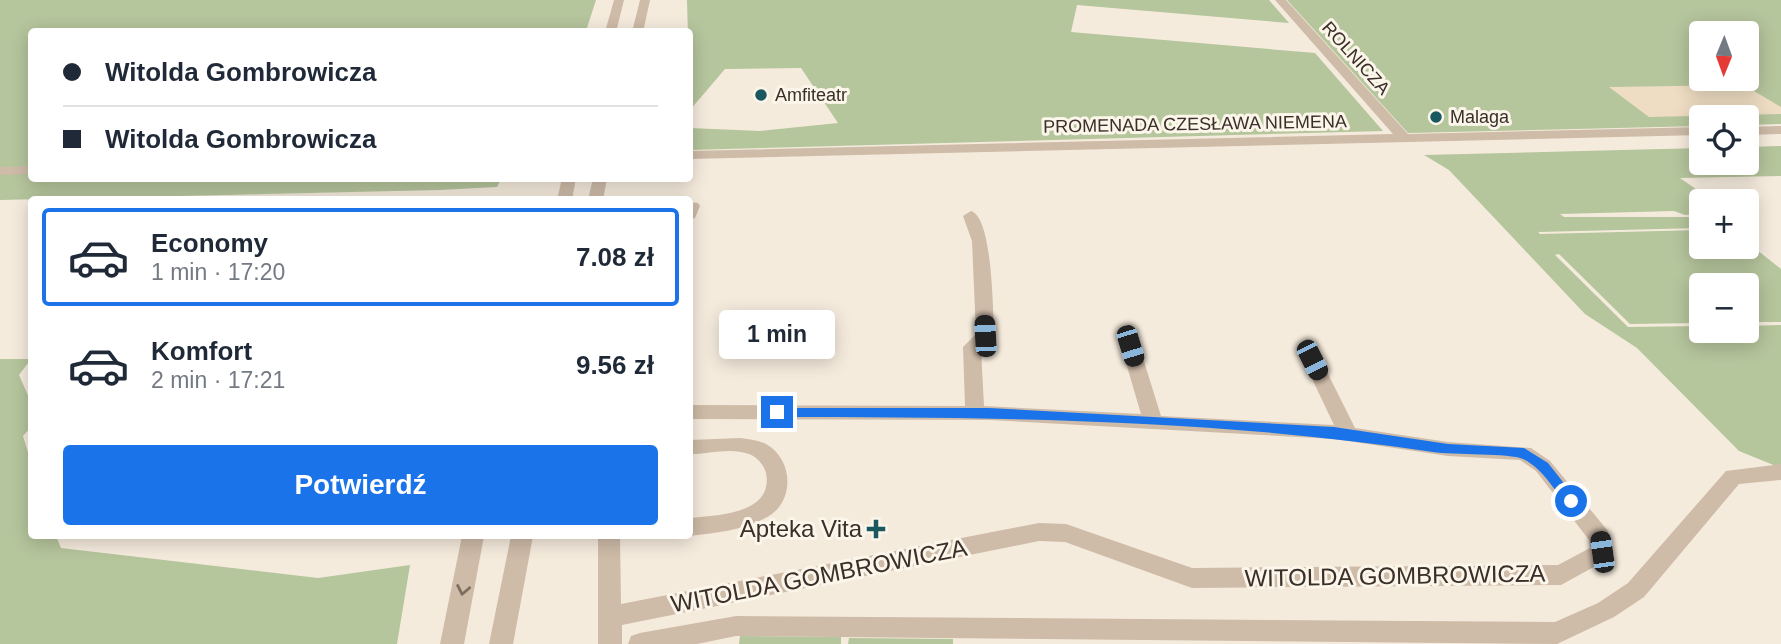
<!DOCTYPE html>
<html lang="pl">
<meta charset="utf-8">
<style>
body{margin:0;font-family:Arial,sans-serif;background:#f6f6f7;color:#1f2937;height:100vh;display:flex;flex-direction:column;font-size:26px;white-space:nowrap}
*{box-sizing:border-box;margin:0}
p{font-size:23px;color:#747a83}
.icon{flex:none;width:38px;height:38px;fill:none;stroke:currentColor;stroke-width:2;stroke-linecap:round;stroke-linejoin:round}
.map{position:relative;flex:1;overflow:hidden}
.drawer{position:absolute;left:28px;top:196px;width:665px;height:343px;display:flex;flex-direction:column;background:#fff;border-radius:7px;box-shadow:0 4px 18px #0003}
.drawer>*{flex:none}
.banner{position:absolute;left:28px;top:28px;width:665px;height:154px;border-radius:7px;box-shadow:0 4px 18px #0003;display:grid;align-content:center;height:154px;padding:0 35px;background:#fff}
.needle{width:46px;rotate:181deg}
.buttons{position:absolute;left:1689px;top:21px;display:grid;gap:14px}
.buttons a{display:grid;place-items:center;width:70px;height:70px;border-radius:7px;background:#fff;box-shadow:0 4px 18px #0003;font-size:35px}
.end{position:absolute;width:32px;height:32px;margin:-16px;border:9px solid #1a73e8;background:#fff;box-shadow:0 0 0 4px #fff}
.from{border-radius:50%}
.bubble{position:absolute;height:49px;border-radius:7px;background:#fff;box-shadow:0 4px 18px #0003;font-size:23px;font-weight:600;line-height:49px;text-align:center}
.car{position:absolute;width:21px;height:42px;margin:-21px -10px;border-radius:9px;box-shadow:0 0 5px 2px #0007;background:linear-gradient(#222 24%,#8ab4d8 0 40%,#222 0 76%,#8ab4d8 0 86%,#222 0)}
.banner b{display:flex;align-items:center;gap:24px;height:66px;font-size:26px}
.banner b+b{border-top:2px solid #e0e1e3}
.banner i{width:18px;height:18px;background:#1f2937}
ul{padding:12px 0 0;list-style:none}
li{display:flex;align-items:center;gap:21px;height:98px;margin:0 14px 10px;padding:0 21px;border:4px solid transparent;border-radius:7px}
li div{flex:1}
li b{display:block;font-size:26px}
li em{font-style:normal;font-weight:600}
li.active{border-color:#1a73e8}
li>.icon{width:63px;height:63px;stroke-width:1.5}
.action{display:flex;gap:14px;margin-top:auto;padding:14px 35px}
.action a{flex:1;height:80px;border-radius:7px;background:#1a73e8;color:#fff;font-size:28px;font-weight:600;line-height:80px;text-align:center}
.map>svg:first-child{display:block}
.green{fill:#b5c59c;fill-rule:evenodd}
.plaza{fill:#eeddc3}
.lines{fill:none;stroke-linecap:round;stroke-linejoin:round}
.minor{fill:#cebba8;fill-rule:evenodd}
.oneway{stroke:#7d6e62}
.route{fill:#1a73e8}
.poi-dot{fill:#1a5860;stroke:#fbf5ea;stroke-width:2.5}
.labels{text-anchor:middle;stroke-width:6;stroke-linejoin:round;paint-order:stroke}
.far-street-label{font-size:18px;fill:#3a2f29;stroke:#fbf5ea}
.far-poi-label{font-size:18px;fill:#3a2f29;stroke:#fbf5ea;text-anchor:start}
.near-poi-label{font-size:24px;fill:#3a2f29;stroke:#fbf5ea;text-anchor:end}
.near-street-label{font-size:24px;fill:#3a2f29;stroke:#fbf5ea}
</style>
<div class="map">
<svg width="1781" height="644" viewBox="0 0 1781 644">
<rect width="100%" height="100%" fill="#f5ebdd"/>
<g class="green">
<polygon points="0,0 596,0 586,31 32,32 32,178 501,179 497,187 440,190 0,200"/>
<polygon points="687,0 1269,0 1289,23 1077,5 1071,32 1315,53 1383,131 690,150 690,128 760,131 838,123 801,68 725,69 690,110"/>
<path d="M1287 0H1781V124L1747 125 1746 117H1701V126L1408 133ZM1701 33H1746V79H1701Z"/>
<polygon points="1781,146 1781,176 1680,178 1713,201 1701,201 1701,214 1685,215 1674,211 1560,214 1564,217 1701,217 1701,228 1538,232 1540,234 1701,230 1701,247 1746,247 1747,242 1781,269 1781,322 1747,322 1746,285 1701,285 1701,323 1630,324 1559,254 1555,255 1628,327 1701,326 1701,331 1746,331 1747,326 1781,325 1781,465 1776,466 1739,451 1637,348 1585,314 1449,170 1424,155 1701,148 1701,163 1746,163 1747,147"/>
<polygon points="0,359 31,359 19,375 31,402 31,427 23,436 31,462 32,536 56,536 61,548 318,578 410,565 397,644 0,644"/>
<polygon points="740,636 841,637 841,644 739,644"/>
<polygon points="849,638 953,639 953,644 848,644"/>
</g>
<polygon class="plaza" points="1744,85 1781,107 1781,114 1649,117 1609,87"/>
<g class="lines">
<g class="minor">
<polygon points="614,0 624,0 616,32 605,32"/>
<polygon points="640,0 650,0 643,32 632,32"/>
<polygon points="1275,0 1286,0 1408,134 1701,127 1701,135 690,159 690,151 1393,134"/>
<polygon points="1781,126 1781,134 1746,135 1746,127"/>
<polygon points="32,166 32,174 0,175 0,167"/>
<polygon points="562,178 576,178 572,200 557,200"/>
<polygon points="593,178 607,178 603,200 588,200"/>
<polygon points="690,202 698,203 700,206 695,218 690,220"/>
<path d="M971 211C993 217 993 314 994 336L981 349 984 406 1141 414 1119 339 1128 333 1137 339 1161 416 1334 425 1303 360 1312 354 1321 360 1355 428 1448 442 1531 448 1550 461 1608 531 1613 552 1610 558 1561 585 1192 588 1065 542 1039 541 622 625V644H598V536H620L621 604 1039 523 1066 524 1192 568 1558 565 1590 548 1589 540 1536 471 1520 460 1448 456 1334 439 989 420 690 419V405L965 406 963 347 976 334 972 241 963 216Z"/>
<path d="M740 438C748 439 758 440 766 444 793 459 795 500 769 516 746 530 716 533 690 536H689L690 518C718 515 774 514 766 473 764 465 757 457 749 454 731 447 708 454 690 454V440Z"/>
<polygon points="1781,464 1781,480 1739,484 1644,597 1614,617 1557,644 736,636 697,644 628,644 631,636 640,633 736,616 1555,622 1598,603 1628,583 1726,471"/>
<polygon points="462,536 484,536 464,644 440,644"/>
<polygon points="511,536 533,536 513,644 489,644"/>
</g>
</g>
<defs><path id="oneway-chevron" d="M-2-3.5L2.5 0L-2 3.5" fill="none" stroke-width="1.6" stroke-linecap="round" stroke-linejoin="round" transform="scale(1.75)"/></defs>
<use class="oneway" href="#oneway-chevron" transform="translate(463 590) rotate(101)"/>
<path class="route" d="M777 408H989L1153 417 1334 427 1448 444 1524 448 1548 463 1578 501 1576 505H1566C1554 489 1542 468 1523 459 1510 453 1453 455 1433 452 1216 419 996 417 777 417L770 412Z"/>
<g class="poi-dot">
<circle cx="761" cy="95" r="7"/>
<circle cx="1436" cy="117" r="7"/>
<path d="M872.5 518.5h7v7h7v7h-7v7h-7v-7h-7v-7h7z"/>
</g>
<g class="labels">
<g class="far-street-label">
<text transform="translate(1356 58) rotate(48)" y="6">ROLNICZA</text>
<text transform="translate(1195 124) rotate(-1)" y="6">PROMENADA CZESŁAWA NIEMENA</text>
</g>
<g class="far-poi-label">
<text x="775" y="101">Amfiteatr</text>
<text x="1450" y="123">Malaga</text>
</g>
<g class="near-poi-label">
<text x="862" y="537">Apteka Vita</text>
</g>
<g class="near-street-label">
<text transform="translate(819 576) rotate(-11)" y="8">WITOLDA GOMBROWICZA</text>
<text transform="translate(1395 576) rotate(-1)" y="8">WITOLDA GOMBROWICZA</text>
</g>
</g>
</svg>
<div class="buttons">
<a><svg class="needle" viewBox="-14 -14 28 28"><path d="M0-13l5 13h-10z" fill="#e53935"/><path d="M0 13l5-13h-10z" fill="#747a83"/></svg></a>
<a><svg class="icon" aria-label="locate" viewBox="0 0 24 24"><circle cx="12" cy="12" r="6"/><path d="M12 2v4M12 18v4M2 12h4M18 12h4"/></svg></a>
<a>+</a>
<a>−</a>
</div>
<i class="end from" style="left:1571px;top:501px"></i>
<i class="end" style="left:777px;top:412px"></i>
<div class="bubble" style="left:719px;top:310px;width:116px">1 min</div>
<i class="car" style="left:985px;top:336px;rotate:357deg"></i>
<i class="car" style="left:1130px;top:346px;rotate:163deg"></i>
<i class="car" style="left:1312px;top:360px;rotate:153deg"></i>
<i class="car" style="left:1602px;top:552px;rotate:352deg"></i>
<div class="banner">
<b><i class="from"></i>Witolda Gombrowicza</b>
<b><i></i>Witolda Gombrowicza</b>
</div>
<section class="drawer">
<ul>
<li class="active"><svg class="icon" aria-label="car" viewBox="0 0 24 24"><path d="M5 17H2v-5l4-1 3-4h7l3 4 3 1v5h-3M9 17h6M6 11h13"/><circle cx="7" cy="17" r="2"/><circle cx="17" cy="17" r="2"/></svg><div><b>Economy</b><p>1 min · 17:20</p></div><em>7.08 zł</em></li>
<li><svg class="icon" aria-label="car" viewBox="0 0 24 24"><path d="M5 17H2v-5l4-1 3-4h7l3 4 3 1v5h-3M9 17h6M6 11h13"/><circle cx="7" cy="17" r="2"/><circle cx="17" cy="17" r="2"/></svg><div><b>Komfort</b><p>2 min · 17:21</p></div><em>9.56 zł</em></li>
</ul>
<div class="action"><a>Potwierdź</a></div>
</section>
</div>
